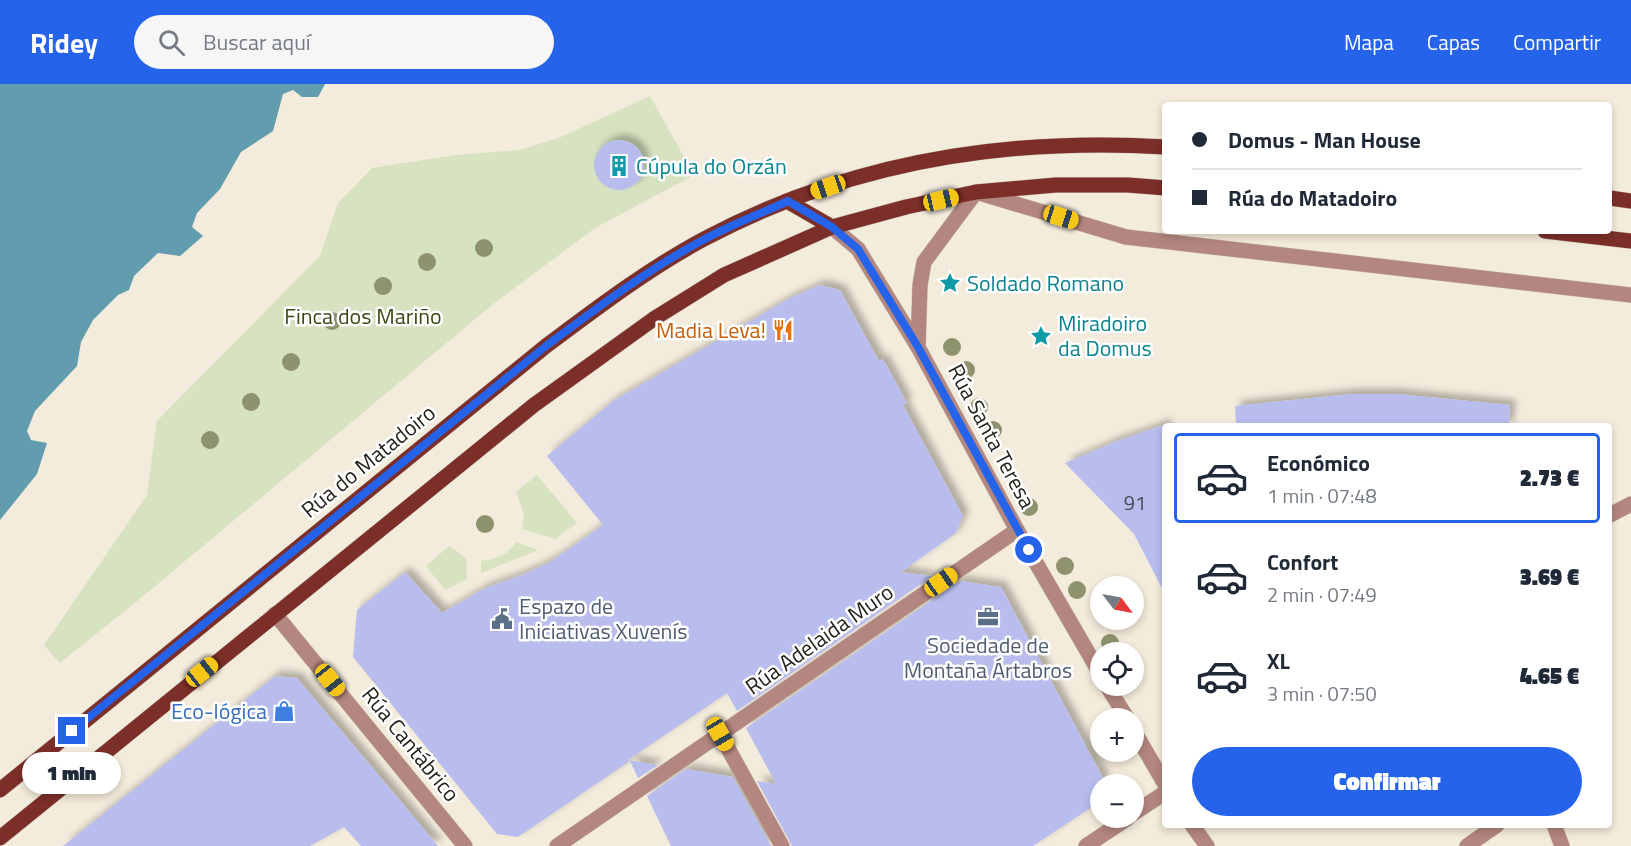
<!DOCTYPE html>
<html lang="es">
<meta charset="utf-8">
<style>
body{margin:0;font-family:"Titillium Web",sans-serif;background:#f6f6f7;color:#1f2937;height:100vh;display:flex;flex-direction:column;font-size:22px;white-space:nowrap}
*{box-sizing:border-box;margin:0}
p{font-size:20px;color:#747a83}
.icon{flex:none;width:33px;height:33px;fill:none;stroke:currentColor;stroke-width:2;stroke-linecap:round;stroke-linejoin:round}
.map{position:relative;flex:1;overflow:hidden}
.details{position:absolute;left:1162px;top:339px;width:450px;height:405px;display:flex;flex-direction:column;background:#fff;border-radius:6px;box-shadow:0 3px 9px #0003}
.details>*{flex:none}
.hud{position:absolute;left:1162px;top:18px;width:450px;height:132px;border-radius:6px;box-shadow:0 3px 9px #0003;display:grid;align-content:center;height:132px;padding:0 30px;background:#fff}
.needle{width:39px;rotate:122deg}
.fabs{position:absolute;left:1090px;top:492px;display:grid;gap:12px}
.fabs a{display:grid;place-items:center;width:54px;height:54px;border-radius:50%;background:#fff;box-shadow:0 3px 9px #0003;font-size:30px}
.end{position:absolute;width:27px;height:27px;margin:-14px;border:8px solid #2563eb;background:#fff;box-shadow:0 0 0 3px #fff}
.from{border-radius:50%}
.bubble{position:absolute;height:42px;border-radius:21px;background:#fff;box-shadow:0 3px 9px #0003;font-size:20px;font-weight:800;line-height:42px;text-align:center}
.car{position:absolute;width:18px;height:36px;margin:-18px -9px;border-radius:8px;box-shadow:0 0 4px 2px #0007;background:linear-gradient(#f5c518 24%,#345 0 40%,#f5c518 0 76%,#345 0 86%,#f5c518 0)}
.hud b{display:flex;align-items:center;gap:21px;height:57px;font-size:22px}
.hud b+b{border-top:2px solid #e0e1e3}
.hud i{width:15px;height:15px;background:#1f2937}
ul{padding:10px 0 0;list-style:none}
li{display:flex;align-items:center;gap:18px;height:90px;margin:0 12px 9px;padding:0 18px;border:3px solid transparent;border-radius:6px}
li div{flex:1}
li b{display:block;font-size:22px}
li em{font-style:normal;font-weight:800}
li.current{border-color:#2563eb}
li>.icon{width:54px;height:54px;stroke-width:1.5}
.cta{display:flex;gap:12px;margin-top:auto;padding:12px 30px}
.cta a{flex:1;height:69px;border-radius:36px;background:#2563eb;color:#fff;font-size:24px;font-weight:800;line-height:69px;text-align:center}
header{display:flex;align-items:center;gap:36px;box-sizing:border-box;height:84px;padding:0 30px;background:#2563eb;color:#fff}
header strong{font-size:28px}
nav{display:flex;gap:33px;margin-inline-start:auto;font-size:21px}
.search{width:420px;height:54px;background:#f6f6f7;display:flex;align-items:center;gap:15px;box-sizing:border-box;padding:0 21px;border-radius:33px;color:#747a83;font-size:22px}
.map>svg:first-child{display:block}
.green{fill:#d7e2c1}
.water{fill:#629daf}
.building{fill:#b8bded;filter:url(#shadow)}
.lines{fill:none;stroke-linecap:round;stroke-linejoin:round}
.minor-casing{stroke:#cec7b9;stroke-width:16}
.major-casing{stroke:#cec7b9;stroke-width:16}
.minor{stroke:#b3867f;stroke-width:15}
.major{stroke:#7c2f28;stroke-width:15}
.tree{fill:#8e926d}
.route{stroke:#2563eb;stroke-width:8}
.labels{text-anchor:middle;stroke-width:5;stroke-linejoin:round;paint-order:stroke}
.number-label{font-size:20px;fill:#4a4950}
.culture-label{font-size:22px;fill:#0d838f;stroke:#fff;text-anchor:start}
.park-label{font-size:22px;fill:#3b4913;stroke:#fff}
.food-label{font-size:22px;fill:#c56008;stroke:#fff;text-anchor:end}
.street-label{font-size:22px;fill:#25221c;stroke:#fff}
.service-label{font-size:22px;fill:#4e5e75;stroke:#fff;text-anchor:start}
.shop-label{font-size:22px;fill:#366cbe;stroke:#fff;text-anchor:end}
</style>
<header>
<strong>Ridey</strong>
<div class="search"><svg class="icon" aria-label="search" viewBox="0 0 24 24"><circle cx="10" cy="10" r="6"/><path d="M15 15l6 6"/></svg>Buscar aquí</div>
<nav><a>Mapa</a><a>Capas</a><a>Compartir</a></nav>
</header>
<div class="map">
<svg width="1631" height="762" viewBox="0 0 1631 762">
<defs>
<filter id="shadow"><feDropShadow dx="5.5" dy="-5.5" stdDeviation="3" flood-color="#0004"/></filter>
</defs>
<rect width="100%" height="100%" fill="#f3ebdb"/>
<g class="green">
<polygon points="650,12 694,91 595,144 492,221 136,518 60,579 44,561 147,411 157,337 320,172 338,119 372,84 456,71 520,66 561,53"/>
<polygon points="537,391 577,439 555,455 522,445 524,430 516,408"/>
<path d="M516 458 538 466 481 489V477C496 475 507 472 516 458Z"/>
<polygon points="449,462 466,474 467,495 445,506 426,482"/>
</g>
<polygon class="water" points="0,0 325,0 318,13 302,13 293,6 283,10 273,47 241,68 220,105 197,129 192,143 203,152 180,172 158,169 134,192 129,206 118,211 93,236 81,258 77,282 35,327 27,347 31,356 47,359 37,390 0,436"/>
<g class="building">
<circle cx="619" cy="81" r="25"/>
<polygon points="820,201 840,206 879,277 883,275 907,319 903,321 963,432 956,449 901,488 932,492 737,627 727,609 628,676 658,681 638,694 630,677 518,753 497,750 353,573 357,526 405,488 442,529 483,505 524,490 550,478 603,441 547,372 613,317 790,214"/>
<polygon points="1352,310 1396,310 1510,321 1509,342 1236,342 1235,322"/>
<polygon points="1166,340 1166,512 1134,450 1065,379 1117,357"/>
<polygon points="960,497 1001,503 1103,694 1098,719 1033,762 792,762 757,697 776,700 746,644"/>
<polygon points="275,592 297,594 438,762 361,762 344,743 310,762 63,762"/>
<polygon points="686,685 733,693 771,762 671,762 647,712"/>
</g>
<g class="lines">
<defs>
<g id="minor">
<polyline points="832,143 858,165 918,263 1017,446 1101,591"/>
<polyline points="918,263 920,201 924,178 976,108 1126,153 1631,211"/>
<polyline points="1610,431 1631,420"/>
<polyline points="275,530 465,762"/>
<polyline points="1107,602 1127,634"/>
<polyline points="1134,647 1166,702"/>
<polyline points="720,650 782,762"/>
<polyline points="1134,729 1166,708"/>
<polyline points="1192,741 1207,762"/>
<polyline points="1554,741 1562,762"/>
<polyline points="557,762 1017,446"/>
<polyline points="1086,762 1128,734"/>
<polyline points="1467,762 1497,741"/>
</g>
<g id="major">
<polyline points="1610,114 1631,117"/>
<polyline points="787,117 832,143"/>
<polyline points="1545,147 1631,157"/>
<path d="M0 706 546 262C597 224 648 185 704 155 847 79 1005 53 1166 63"/>
<polyline points="0,754 534,321 655,234 724,191 832,143 906,123 976,108 1056,101 1128,101 1166,104"/>
</g>
</defs>
<use href="#minor" class="minor-casing"/>
<use href="#major" class="major-casing"/>
<use href="#minor" class="minor"/>
<use href="#major" class="major"/>
</g>
<g class="tree">
<circle cx="484" cy="164" r="9"/>
<circle cx="427" cy="178" r="9"/>
<circle cx="383" cy="202" r="9"/>
<circle cx="332" cy="237" r="9"/>
<circle cx="952" cy="263" r="9"/>
<circle cx="291" cy="278" r="9"/>
<circle cx="966" cy="286" r="9"/>
<circle cx="251" cy="318" r="9"/>
<circle cx="979" cy="323" r="9"/>
<circle cx="993" cy="346" r="9"/>
<circle cx="210" cy="356" r="9"/>
<circle cx="1029" cy="423" r="9"/>
<circle cx="485" cy="440" r="9"/>
<circle cx="1065" cy="482" r="9"/>
<circle cx="1077" cy="506" r="9"/>
<circle cx="1110" cy="559" r="9"/>
</g>
<g class="lines">
<path class="route" d="M72 647 546 262C597 224 647 186 703 156 730 141 760 130 788 117L832 143 858 165 918 263 1029 466"/>
</g>
<defs>
<symbol id="building-bare" viewBox="-9 -9 18 18"><path d="M-4-6H4V6H1V3H-1V6H-4ZM-2.5-4.3h1.7v1.8h-1.7ZM.8-4.3h1.7v1.8H.8ZM-2.5-1h1.7V.8h-1.7ZM.8-1h1.7V.8H.8Z" fill="#0f9aa8" stroke="#fff" stroke-width="2.5" paint-order="stroke"/></symbol>
<symbol id="sight-bare" viewBox="-9 -9 18 18"><path d="M0-6L1.8-2.2L6-1.7L2.9 1.2L3.7 5.4L0 3.3L-3.7 5.4L-2.9 1.2L-6-1.7L-1.8-2.2Z" fill="#0f9aa8" stroke="#fff" stroke-width="2.5" paint-order="stroke"/></symbol>
<symbol id="restaurant-bare" viewBox="-9 -9 18 18"><path d="M-5-6h1v4h1v-4h1v4h1v-4h1v5L-1.5 .5V6h-2V.5L-5-1ZM5-6V6H3V1.5H1.5Q1.5-4 5-6Z" fill="#e8710a" stroke="#fff" stroke-width="2.5" paint-order="stroke"/></symbol>
<symbol id="office-bare" viewBox="-9 -9 18 18"><path d="M-6-3h4V-5.5h4V-3h4V5H-6ZM-1-4.5V-3h2v-1.5ZM-6 0V1H6V0Z" fill="#5c6f8a" stroke="#fff" stroke-width="2.5" paint-order="stroke"/></symbol>
<symbol id="civic-bare" viewBox="-9 -9 18 18"><path d="M-.6-6.5H3V-4.5H.6V-3L4-1V1h2V6H-6V1h2V-1L-.6-3ZM-1.2 2.5V6h2.4V2.5Z" fill="#5c6f8a" stroke="#fff" stroke-width="2.5" paint-order="stroke"/></symbol>
<symbol id="shop-bare" viewBox="-9 -9 18 18"><path d="M-5-2.5h2.3a2.7 3.5 0 0 1 5.4 0H5L5.5 6h-11ZM-1.5-2.5h3a1.5 2.3 0 0 0-3 0Z" fill="#3f7fe0" stroke="#fff" stroke-width="2.5" paint-order="stroke"/></symbol>
</defs>
<g fill-rule="evenodd">
<use href="#building-bare" x="604" y="67" width="30" height="30"/>
<use href="#sight-bare" x="935" y="184" width="30" height="30"/>
<use href="#restaurant-bare" x="768" y="231" width="30" height="30"/>
<use href="#sight-bare" x="1026" y="237" width="30" height="30"/>
<use href="#office-bare" x="973" y="518" width="30" height="30"/>
<use href="#civic-bare" x="487" y="520" width="30" height="30"/>
<use href="#shop-bare" x="269" y="612" width="30" height="30"/>
</g>
<g class="labels">
<g class="number-label">
<text x="1135" y="426">91</text>
</g>
<g class="culture-label">
<text x="636" y="90">Cúpula do Orzán</text>
<text x="967" y="207">Soldado Romano</text>
<text x="1058" y="247">Miradoiro<tspan x="1058" dy="25">da Domus</tspan></text>
</g>
<g class="park-label">
<text x="363" y="240">Finca dos Mariño</text>
</g>
<g class="food-label">
<text x="766" y="254">Madia Leva!</text>
</g>
<g class="street-label">
<text transform="translate(992 352) rotate(62)" y="8">Rúa Santa Teresa</text>
<text transform="translate(368 377) rotate(-39)" y="8">Rúa do Matadoiro</text>
<text transform="translate(819 555) rotate(-35)" y="8">Rúa Adelaida Muro</text>
<text transform="translate(411 660) rotate(51)" y="8">Rúa Cantábrico</text>
</g>
<g class="service-label">
<text x="519" y="530">Espazo de<tspan x="519" dy="25">Iniciativas Xuvenís</tspan></text>
<text x="988" y="569" text-anchor="middle">Sociedade de<tspan x="988" dy="25">Montaña Ártabros</tspan></text>
</g>
<g class="shop-label">
<text x="267" y="635">Eco-lógica</text>
</g>
</g>
</svg>
<div class="fabs">
<a><svg class="needle" viewBox="-14 -14 28 28"><path d="M0-13l5 13h-10z" fill="#e53935"/><path d="M0 13l5-13h-10z" fill="#747a83"/></svg></a>
<a><svg class="icon" aria-label="locate" viewBox="0 0 24 24"><circle cx="12" cy="12" r="6"/><path d="M12 2v4M12 18v4M2 12h4M18 12h4"/></svg></a>
<a>+</a>
<a>−</a>
</div>
<i class="end from" style="left:1029px;top:466px"></i>
<i class="end" style="left:72px;top:647px"></i>
<div class="bubble" style="left:22px;top:668px;width:99px">1 min</div>
<i class="car" style="left:828px;top:103px;rotate:251deg"></i>
<i class="car" style="left:941px;top:116px;rotate:77deg"></i>
<i class="car" style="left:1061px;top:133px;rotate:107deg"></i>
<i class="car" style="left:941px;top:498px;rotate:55deg"></i>
<i class="car" style="left:202px;top:588px;rotate:51deg"></i>
<i class="car" style="left:330px;top:596px;rotate:141deg"></i>
<i class="car" style="left:720px;top:650px;rotate:150deg"></i>
<div class="hud">
<b><i class="from"></i>Domus - Man House</b>
<b><i></i>Rúa do Matadoiro</b>
</div>
<section class="details">
<ul>
<li class="current"><svg class="icon" aria-label="car" viewBox="0 0 24 24"><path d="M5 17H2v-5l4-1 3-4h7l3 4 3 1v5h-3M9 17h6M6 11h13"/><circle cx="7" cy="17" r="2"/><circle cx="17" cy="17" r="2"/></svg><div><b>Económico</b><p>1 min · 07:48</p></div><em>2.73 €</em></li>
<li><svg class="icon" aria-label="car" viewBox="0 0 24 24"><path d="M5 17H2v-5l4-1 3-4h7l3 4 3 1v5h-3M9 17h6M6 11h13"/><circle cx="7" cy="17" r="2"/><circle cx="17" cy="17" r="2"/></svg><div><b>Confort</b><p>2 min · 07:49</p></div><em>3.69 €</em></li>
<li><svg class="icon" aria-label="car" viewBox="0 0 24 24"><path d="M5 17H2v-5l4-1 3-4h7l3 4 3 1v5h-3M9 17h6M6 11h13"/><circle cx="7" cy="17" r="2"/><circle cx="17" cy="17" r="2"/></svg><div><b>XL</b><p>3 min · 07:50</p></div><em>4.65 €</em></li>
</ul>
<div class="cta"><a>Confirmar</a></div>
</section>
</div>
